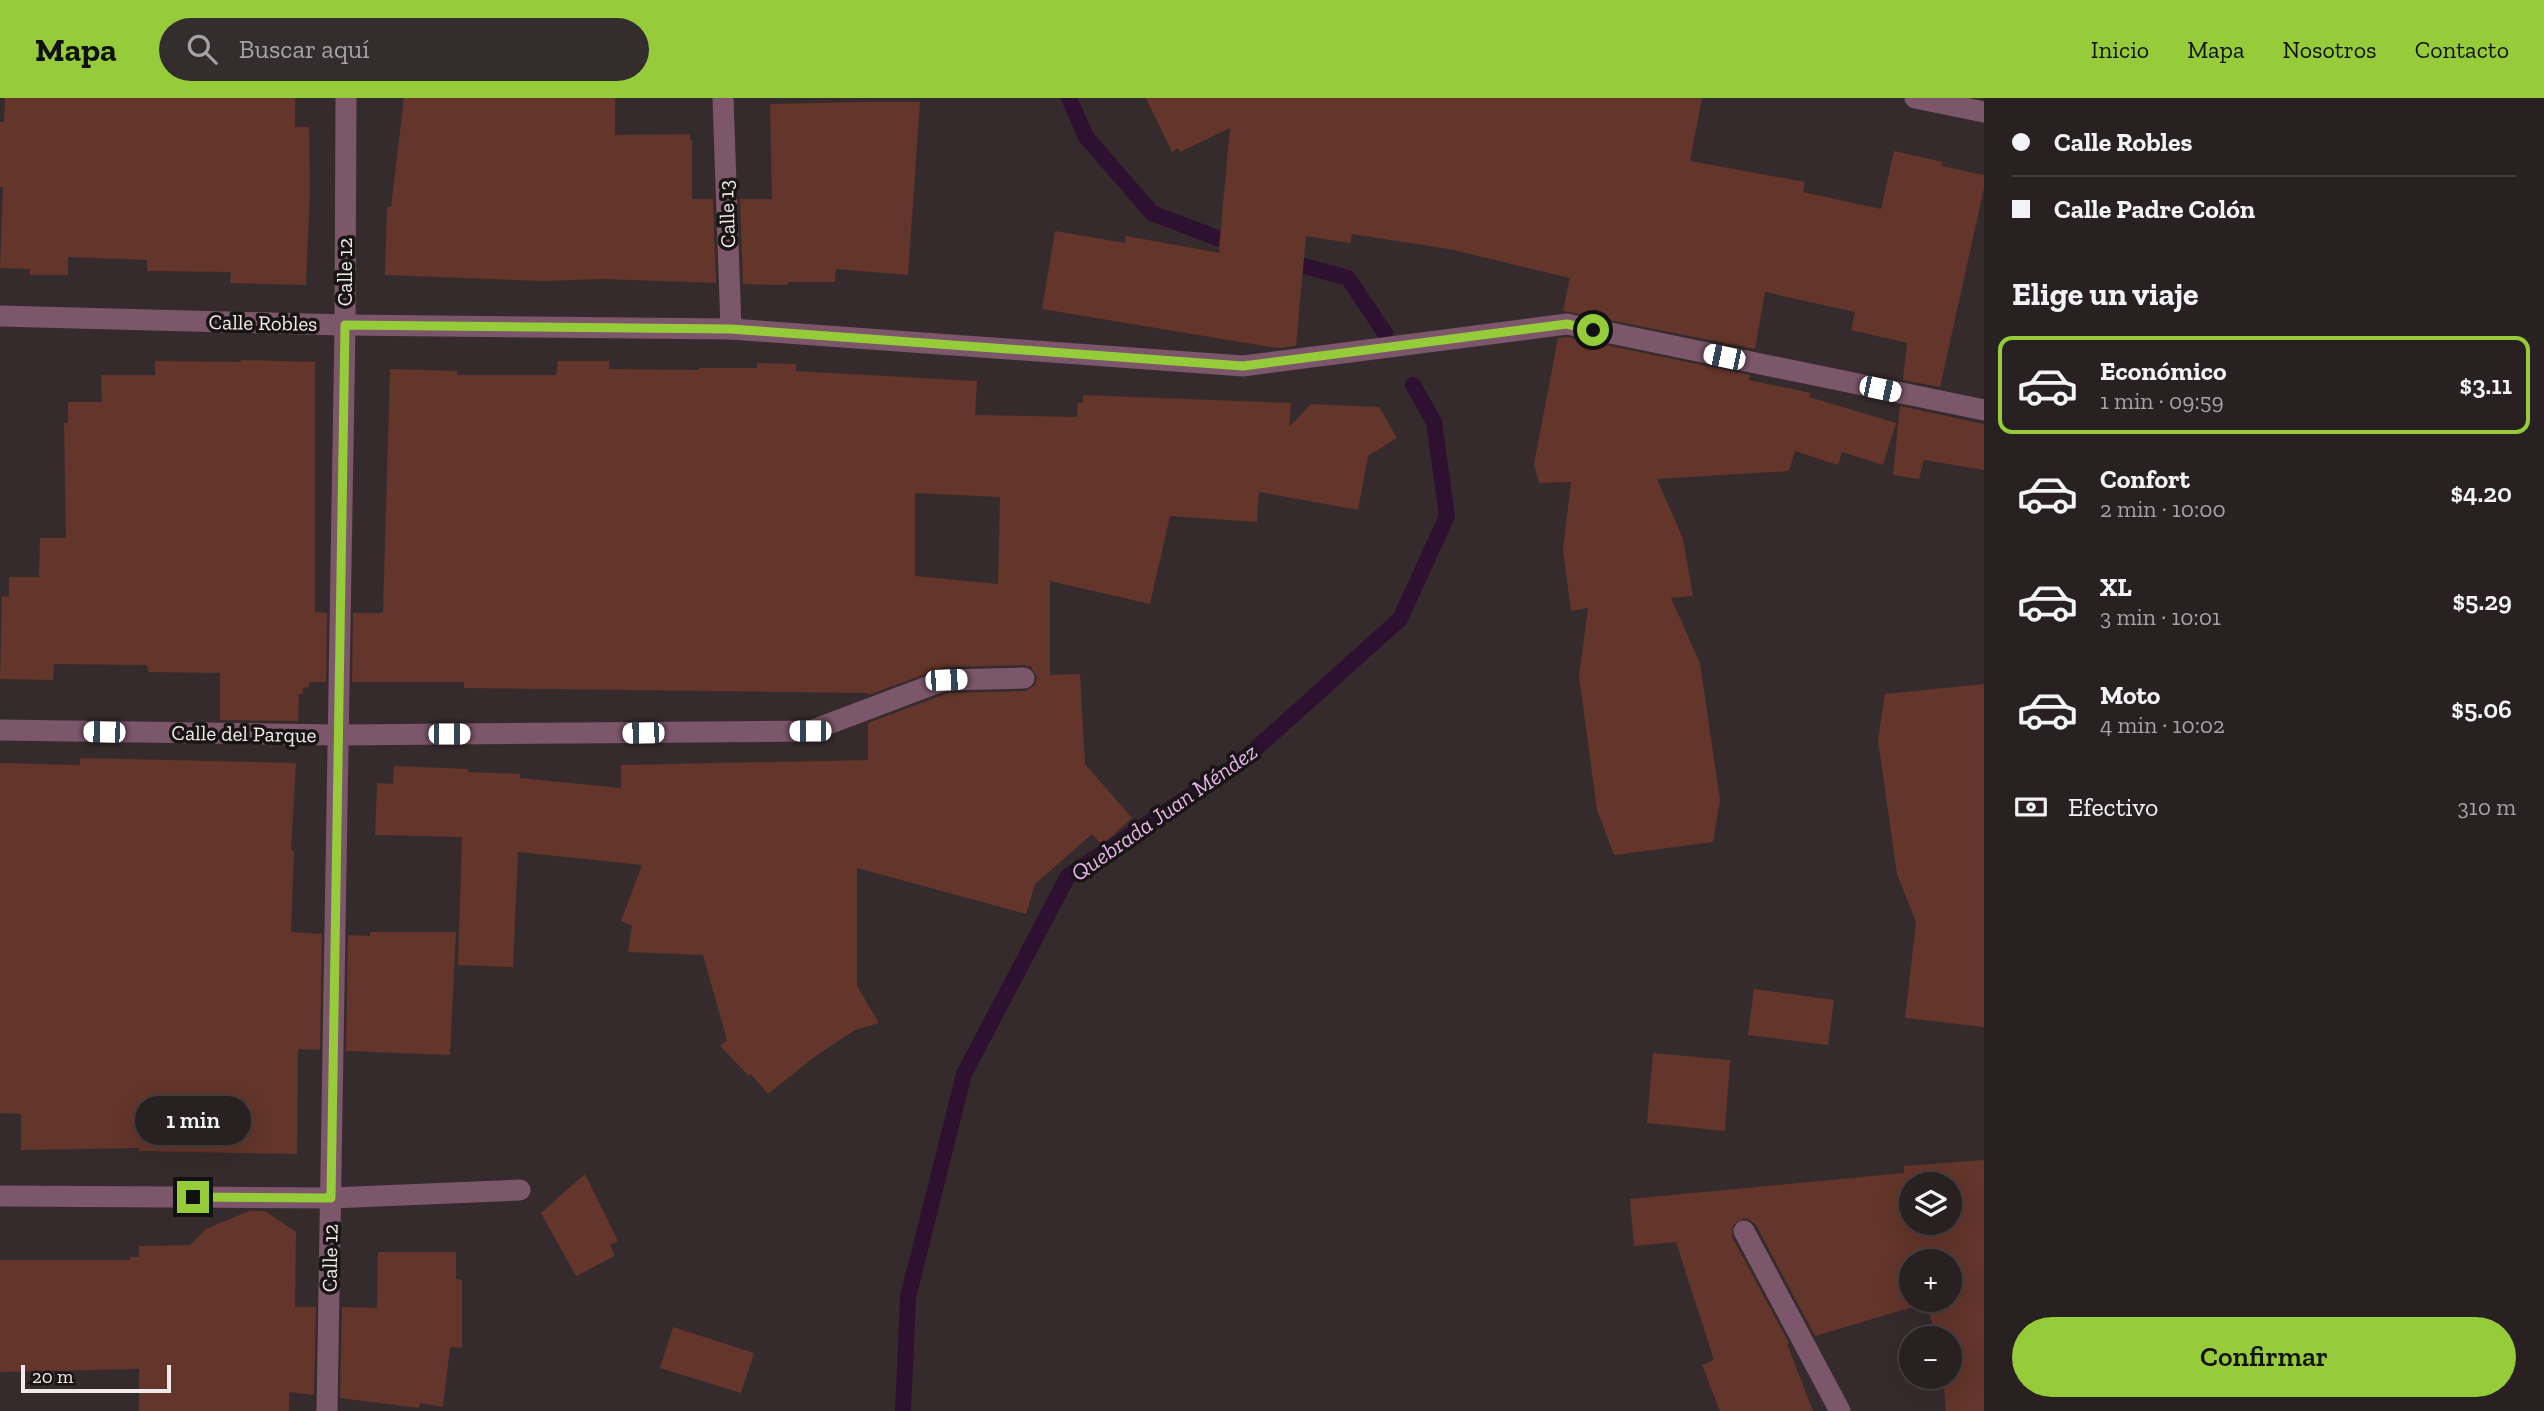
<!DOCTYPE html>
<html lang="es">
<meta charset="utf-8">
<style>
body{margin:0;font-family:"Zilla Slab",serif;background:#342d2e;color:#f1f3f6;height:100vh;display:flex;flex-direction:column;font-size:26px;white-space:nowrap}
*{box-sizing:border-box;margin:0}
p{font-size:23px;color:#a5a3a5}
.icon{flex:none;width:38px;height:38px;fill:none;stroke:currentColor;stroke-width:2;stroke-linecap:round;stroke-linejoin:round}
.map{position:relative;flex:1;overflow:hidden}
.sheet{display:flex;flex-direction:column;background:#282021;width:560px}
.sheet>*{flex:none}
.top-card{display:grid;align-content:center;height:154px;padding:0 28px;background:#282021}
.controls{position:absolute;left:1899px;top:1074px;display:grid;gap:14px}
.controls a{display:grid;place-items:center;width:63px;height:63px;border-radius:50%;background:#282021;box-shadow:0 7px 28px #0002,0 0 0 2px #443e3f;font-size:35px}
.scale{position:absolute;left:21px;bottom:18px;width:150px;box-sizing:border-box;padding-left:7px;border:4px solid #f1eaeb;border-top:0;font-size:19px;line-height:24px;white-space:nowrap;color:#f1eaeb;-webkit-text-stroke:5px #1a1515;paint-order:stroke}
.end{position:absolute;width:32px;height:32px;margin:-16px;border:9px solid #96cc3a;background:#111;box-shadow:0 0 0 4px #111}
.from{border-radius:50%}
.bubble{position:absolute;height:49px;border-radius:24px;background:#282021;box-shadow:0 7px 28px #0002,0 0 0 2px #443e3f;font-size:23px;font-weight:600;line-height:49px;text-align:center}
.car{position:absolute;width:21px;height:42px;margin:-21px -10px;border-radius:9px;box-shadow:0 0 5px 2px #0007;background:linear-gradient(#fff 24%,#345 0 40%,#fff 0 76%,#345 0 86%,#fff 0)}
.top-card b{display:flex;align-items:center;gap:24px;height:66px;font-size:26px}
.top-card b+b{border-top:2px solid #443e3f}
.top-card i{width:18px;height:18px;background:#f1f3f6}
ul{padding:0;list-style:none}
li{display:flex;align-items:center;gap:21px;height:98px;margin:0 14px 10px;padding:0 14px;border:4px solid transparent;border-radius:14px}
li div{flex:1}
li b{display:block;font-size:26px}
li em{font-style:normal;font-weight:600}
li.active{border-color:#96cc3a}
li>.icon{width:63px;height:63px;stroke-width:1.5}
h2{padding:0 28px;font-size:32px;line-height:84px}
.pay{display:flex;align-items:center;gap:18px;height:77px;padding:0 28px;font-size:26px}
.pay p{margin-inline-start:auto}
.button{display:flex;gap:14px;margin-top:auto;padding:14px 28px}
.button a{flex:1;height:80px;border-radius:42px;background:#96cc3a;color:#111;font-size:28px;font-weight:600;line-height:80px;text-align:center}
header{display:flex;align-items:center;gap:42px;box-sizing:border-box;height:98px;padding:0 35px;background:#96cc3a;color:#111}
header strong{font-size:33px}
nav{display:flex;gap:38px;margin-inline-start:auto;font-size:24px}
.search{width:490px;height:63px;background:#342d2e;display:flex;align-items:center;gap:18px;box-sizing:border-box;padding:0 24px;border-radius:38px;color:#a5a3a5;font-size:26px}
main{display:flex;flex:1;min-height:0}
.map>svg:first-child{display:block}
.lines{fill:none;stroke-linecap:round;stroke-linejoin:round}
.stream{stroke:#2e1130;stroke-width:16}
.building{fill:#63352b;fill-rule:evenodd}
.street{stroke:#7c566a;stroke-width:21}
.route{stroke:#96cc3a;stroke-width:9}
.labels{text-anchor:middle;stroke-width:7;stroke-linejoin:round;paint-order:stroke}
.street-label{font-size:21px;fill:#f1eaeb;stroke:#1a1515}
.water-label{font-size:23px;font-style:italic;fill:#e9b4ee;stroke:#1a1515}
</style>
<header>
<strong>Mapa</strong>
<div class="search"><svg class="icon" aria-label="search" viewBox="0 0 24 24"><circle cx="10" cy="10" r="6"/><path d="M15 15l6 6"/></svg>Buscar aquí</div>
<nav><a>Inicio</a><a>Mapa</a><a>Nosotros</a><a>Contacto</a></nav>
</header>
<main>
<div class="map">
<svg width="1984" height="1313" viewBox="0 0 1984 1313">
<rect width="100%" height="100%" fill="#362b2c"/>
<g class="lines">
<g class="stream">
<polyline points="1069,0 1086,39 1152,115 1238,148"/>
<polyline points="1282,162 1348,180 1385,235"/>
<polyline points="903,1313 908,1199 964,976 1068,778 1241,664 1400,521 1447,418 1434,324 1413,287"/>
</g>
</g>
<g class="building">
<polygon points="5,0 295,0 295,29 309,29 310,90 306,187 230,185 231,174 147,173 147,162 68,159 68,177 30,177 30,171 0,170 3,89 0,89 0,24 4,24"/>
<polygon points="404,0 615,0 615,37 690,36 690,42 692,42 692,101 713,101 716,185 604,181 544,183 385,177 387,109 391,109"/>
<polygon points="1146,0 1702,0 1690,63 1805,84 1803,94 1881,111 1894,53 1943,64 1942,68 1984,77 1984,90 1940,289 1903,282 1907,245 1851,232 1855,214 1765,194 1755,251 1563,213 1570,180 1449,151 1352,136 1350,145 1306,138 1296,248 1277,250 1042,211 1055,133 1125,145 1126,138 1220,155 1219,151 1230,30 1180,54 1178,50 1172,54"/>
<polygon points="869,4 920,4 908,177 836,171 835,184 788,184 788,187 743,186 740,101 772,101 770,6"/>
<polygon points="1567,239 1750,277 1749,282 1811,295 1809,299 1896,325 1883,367 1842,354 1838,367 1795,353 1789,373 1657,381 1683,441 1693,498 1671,500 1700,565 1720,702 1713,744 1614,757 1597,712 1579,578 1588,510 1571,513 1563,452 1571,384 1539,385 1534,366 1558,240"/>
<polygon points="241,262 315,264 315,514 327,515 326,584 309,584 309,589 303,590 303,596 299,596 298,623 220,622 220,575 148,574 148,569 145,567 54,566 53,582 0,581 2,498 9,499 9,479 39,479 40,440 66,440 64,325 68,325 68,304 102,304 101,277 155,277 155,263 241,264"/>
<path d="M558 263H609V271L699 272V270H757V265L796 266V273L977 283 975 317 1077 319 1078 305H1083V297L1291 305 1289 329 1311 306 1379 309 1397 340 1368 358 1358 412 1259 394 1257 424 1170 418 1150 506 1050 483V577L1080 576 1085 666 1132 720 1102 747 1092 736 1035 786 1026 816 857 770V888L879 925 855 932 817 957 768 996 751 976 749 978 720 948 727 942 703 857 628 854 632 828 621 823 642 767 518 754 513 869 458 867 462 739 375 737 377 685 393 686 394 668 468 671V674L520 676V680L621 690V667L868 662V625L948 595 1025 593 1035 587 1037 579 1031 569 1024 567 945 569 868 597V595L464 590V584H352L353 515H383L390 271 457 273V277H556ZM915 395 1000 399 998 486 915 478Z"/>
<polygon points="1900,308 1984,326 1984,372 1924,362 1919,381 1893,377"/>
<polygon points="1984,586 1984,929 1905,920 1916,824 1897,776 1878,642 1885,596"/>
<polygon points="80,660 296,665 291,752 294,753 291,834 322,836 320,952 298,951 297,1056 139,1053 139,1050 21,1052 21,1016 0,1015 0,665 80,667"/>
<polygon points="370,834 456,834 450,957 346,953 348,837 370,838"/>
<polygon points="1754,891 1834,902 1828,947 1748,937"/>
<polygon points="1653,955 1730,962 1725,1033 1647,1025"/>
<path d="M1984 1062V1313H1946L1943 1279H1950V1241H1937L1926 1205 1815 1238 1756 1127 1750 1122 1744 1120 1733 1127 1732 1139 1789 1245 1787 1246 1813 1313H1720L1702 1267 1714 1262 1676 1144 1634 1148 1630 1101 1904 1075V1068ZM1911 1087H1950V1125H1911ZM1911 1164H1950V1202H1911Z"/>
<polygon points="585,1076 618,1143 610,1147 615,1158 576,1178 541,1115"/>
<polygon points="249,1113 265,1113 296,1134 295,1209 316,1209 314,1297 289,1294 289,1313 139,1313 139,1271 0,1274 0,1162 130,1162 130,1159 139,1159 139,1148 190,1147 206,1131"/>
<polygon points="378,1154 456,1154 456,1181 462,1182 462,1250 450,1249 443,1309 420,1305 419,1310 340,1300 342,1209 377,1210"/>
<polygon points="673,1229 754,1255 741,1295 660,1270"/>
</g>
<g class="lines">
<g class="street">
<polyline points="723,0 731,231"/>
<polyline points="1915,0 1984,14"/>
<polyline points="0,218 345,227 731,231 1243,268 1567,226 1984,312"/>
<polyline points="0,632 338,637 810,633 945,582 1024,580"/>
<polyline points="0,1098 331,1100 520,1092"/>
<polyline points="1744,1133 1840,1313"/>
<polyline points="327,1313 345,227 346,0"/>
</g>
</g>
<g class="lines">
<polyline class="route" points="193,1099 331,1100 345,227 731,231 1243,268 1567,226 1593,232"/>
</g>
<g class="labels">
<g class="street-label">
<text transform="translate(727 116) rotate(-92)" y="7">Calle 13</text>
<text transform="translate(345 174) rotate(-90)" y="7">Calle 12</text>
<text transform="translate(263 225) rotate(1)" y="7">Calle Robles</text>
<text transform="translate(244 636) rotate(1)" y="7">Calle del Parque</text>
<text transform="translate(330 1160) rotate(-89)" y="7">Calle 12</text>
</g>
<g class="water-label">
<text transform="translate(1164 714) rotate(-35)" y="8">Quebrada Juan Méndez</text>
</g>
</g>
</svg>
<div class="controls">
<a><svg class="icon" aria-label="layers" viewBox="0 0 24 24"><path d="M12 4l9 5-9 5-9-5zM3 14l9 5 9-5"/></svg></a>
<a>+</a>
<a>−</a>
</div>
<div class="scale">20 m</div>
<i class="end from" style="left:1593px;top:232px"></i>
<i class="end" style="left:193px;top:1099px"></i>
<div class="bubble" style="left:135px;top:998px;width:116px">1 min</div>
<i class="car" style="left:1724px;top:259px;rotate:282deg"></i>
<i class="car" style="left:1880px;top:291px;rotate:102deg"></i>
<i class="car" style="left:946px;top:582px;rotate:88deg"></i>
<i class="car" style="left:810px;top:633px;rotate:270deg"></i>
<i class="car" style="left:104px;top:634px;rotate:271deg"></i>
<i class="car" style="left:643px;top:635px;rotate:269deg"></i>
<i class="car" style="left:449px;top:636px;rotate:90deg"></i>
</div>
<section class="sheet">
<div class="top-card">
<b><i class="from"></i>Calle Robles</b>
<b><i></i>Calle Padre Colón</b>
</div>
<h2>Elige un viaje</h2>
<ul>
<li class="active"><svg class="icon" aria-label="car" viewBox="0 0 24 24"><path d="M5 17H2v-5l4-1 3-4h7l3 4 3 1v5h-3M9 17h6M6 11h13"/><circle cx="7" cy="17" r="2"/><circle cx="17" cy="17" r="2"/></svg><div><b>Económico</b><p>1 min · 09:59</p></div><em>$3.11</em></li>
<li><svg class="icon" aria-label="car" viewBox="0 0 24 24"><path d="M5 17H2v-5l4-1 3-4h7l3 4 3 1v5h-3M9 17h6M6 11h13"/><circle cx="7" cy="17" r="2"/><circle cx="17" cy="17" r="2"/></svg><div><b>Confort</b><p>2 min · 10:00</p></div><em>$4.20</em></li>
<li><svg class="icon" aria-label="car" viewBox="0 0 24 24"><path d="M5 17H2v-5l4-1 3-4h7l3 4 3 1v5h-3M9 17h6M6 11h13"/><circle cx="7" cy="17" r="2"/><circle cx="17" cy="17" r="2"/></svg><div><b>XL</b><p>3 min · 10:01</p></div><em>$5.29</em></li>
<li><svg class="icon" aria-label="car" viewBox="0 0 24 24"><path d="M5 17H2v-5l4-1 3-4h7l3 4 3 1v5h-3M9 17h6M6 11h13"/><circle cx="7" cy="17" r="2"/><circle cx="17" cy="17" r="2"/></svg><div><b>Moto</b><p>4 min · 10:02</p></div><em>$5.06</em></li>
</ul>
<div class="pay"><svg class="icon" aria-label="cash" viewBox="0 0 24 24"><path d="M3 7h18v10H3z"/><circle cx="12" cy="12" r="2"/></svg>Efectivo<p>310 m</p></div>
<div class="button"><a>Confirmar</a></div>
</section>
</main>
